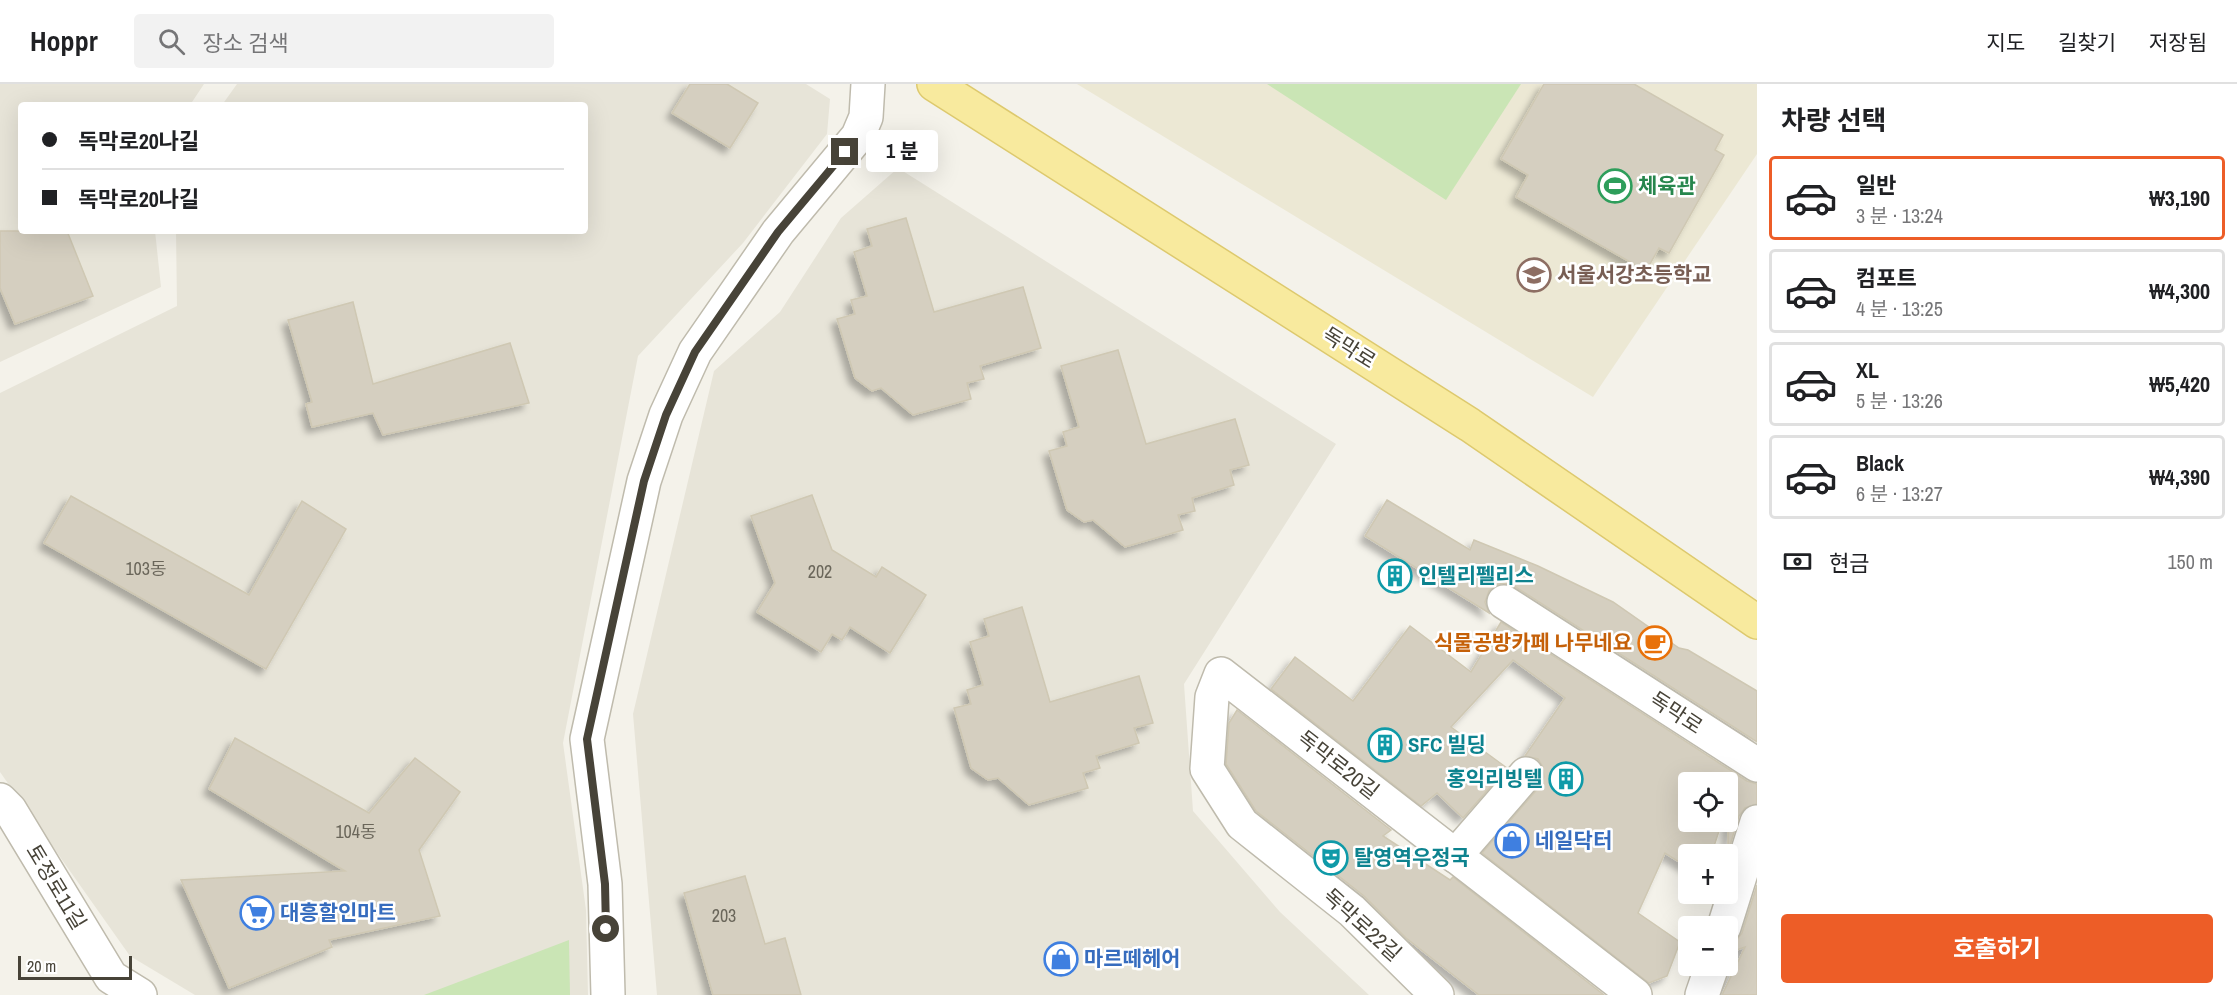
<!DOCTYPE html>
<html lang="ko">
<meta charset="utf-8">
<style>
body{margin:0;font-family:"Archivo Narrow","Noto Sans KR",sans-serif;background:#f2f2f2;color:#202124;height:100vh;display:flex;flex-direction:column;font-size:22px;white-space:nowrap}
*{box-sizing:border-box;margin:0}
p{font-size:20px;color:#757577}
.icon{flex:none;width:33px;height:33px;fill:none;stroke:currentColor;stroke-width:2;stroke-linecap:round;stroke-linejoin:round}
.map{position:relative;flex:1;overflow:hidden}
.details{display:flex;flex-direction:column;background:#fff;width:480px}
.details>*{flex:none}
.top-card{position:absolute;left:18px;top:18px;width:570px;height:132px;border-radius:6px;box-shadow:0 6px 24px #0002;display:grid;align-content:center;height:132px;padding:0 24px;background:#fff}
.buttons{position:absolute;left:1678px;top:688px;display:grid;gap:12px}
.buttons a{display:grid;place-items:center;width:60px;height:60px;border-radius:6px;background:#fff;box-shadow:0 6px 24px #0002;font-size:30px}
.scale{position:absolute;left:18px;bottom:15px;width:114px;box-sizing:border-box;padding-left:6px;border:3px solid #474338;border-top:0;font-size:16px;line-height:21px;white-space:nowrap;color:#474338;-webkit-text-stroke:4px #fff;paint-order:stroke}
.end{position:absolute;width:27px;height:27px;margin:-14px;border:8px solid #474338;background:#fff;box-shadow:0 0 0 3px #fff}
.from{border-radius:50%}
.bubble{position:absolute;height:42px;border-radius:6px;background:#fff;box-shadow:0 6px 24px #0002;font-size:20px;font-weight:700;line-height:42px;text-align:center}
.top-card b{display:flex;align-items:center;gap:21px;height:57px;font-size:22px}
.top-card b+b{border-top:2px solid #e0e0e0}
.top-card i{width:15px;height:15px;background:#202124}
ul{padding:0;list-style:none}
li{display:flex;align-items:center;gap:18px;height:84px;margin:0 12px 9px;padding:0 12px;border:3px solid #e0e0e0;border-radius:6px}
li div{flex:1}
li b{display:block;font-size:22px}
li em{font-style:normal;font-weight:700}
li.selected{border-color:#ed5d27}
li>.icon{width:54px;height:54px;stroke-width:1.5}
h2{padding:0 24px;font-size:27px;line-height:72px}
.pay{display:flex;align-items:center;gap:15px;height:66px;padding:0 24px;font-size:22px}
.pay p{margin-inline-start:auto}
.cta{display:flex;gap:12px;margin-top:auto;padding:12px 24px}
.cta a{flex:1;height:69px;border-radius:6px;background:#ed5d27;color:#fff;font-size:24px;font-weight:700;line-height:69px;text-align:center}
header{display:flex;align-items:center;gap:36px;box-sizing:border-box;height:84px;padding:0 30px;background:#fff;border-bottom:2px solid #e0e0e0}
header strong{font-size:28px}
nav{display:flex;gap:33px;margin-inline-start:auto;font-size:21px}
.search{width:420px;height:54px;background:#f2f2f2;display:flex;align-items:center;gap:15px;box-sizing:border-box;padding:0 21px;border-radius:6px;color:#757577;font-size:22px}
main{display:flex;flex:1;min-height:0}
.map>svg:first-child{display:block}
.residential{fill:#e7e4d8}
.education{fill:#ece8d4}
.green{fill:#cae5b5}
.building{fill:#d5cfc0;stroke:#cfc8b3;stroke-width:1.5;filter:url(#shadow)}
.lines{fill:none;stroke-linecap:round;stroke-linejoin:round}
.minor-casing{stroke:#bfbbad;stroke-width:36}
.major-casing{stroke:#ddc96e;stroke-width:36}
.minor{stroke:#fff;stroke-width:33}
.major{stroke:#f8ea9e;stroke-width:33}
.route{stroke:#474338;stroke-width:8}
.labels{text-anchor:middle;stroke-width:5;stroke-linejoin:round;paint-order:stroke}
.number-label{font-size:18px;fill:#6a665a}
.leisure-label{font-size:21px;font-weight:bold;fill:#27864d;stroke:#fff;text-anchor:start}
.education-label{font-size:21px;font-weight:bold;fill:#785e54;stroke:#fff;text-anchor:start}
.street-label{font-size:21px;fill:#474338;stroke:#fff}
.culture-label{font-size:21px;font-weight:bold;fill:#0d838f;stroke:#fff;text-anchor:start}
.food-label{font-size:21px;font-weight:bold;fill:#c56008;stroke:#fff;text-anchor:end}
.shop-label{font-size:21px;font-weight:bold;fill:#366cbe;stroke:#fff;text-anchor:start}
</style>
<header>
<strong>Hoppr</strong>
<div class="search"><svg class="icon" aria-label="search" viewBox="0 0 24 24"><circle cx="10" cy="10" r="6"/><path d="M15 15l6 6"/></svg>장소 검색</div>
<nav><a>지도</a><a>길찾기</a><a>저장됨</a></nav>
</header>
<main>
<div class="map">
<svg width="1757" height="911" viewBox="0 0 1757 911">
<defs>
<filter id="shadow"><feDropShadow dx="-5.5" dy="5.5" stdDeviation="3" flood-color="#0004"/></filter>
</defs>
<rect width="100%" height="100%" fill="#f4f2ea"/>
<g class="residential">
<polygon points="0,0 204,0 190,21 21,21 21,147 155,147 161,203 0,278"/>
<polygon points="237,0 806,0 830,15 827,50 743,159 638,272 563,659 586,826 588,911 195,911 130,872 0,688 0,309 177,222 176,147 585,147 585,21 222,21"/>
<polygon points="898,84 1336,360 1184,600 1193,727 1280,828 1369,911 657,911 633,630 714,287 780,228 841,134"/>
</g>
<polygon class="education" points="1077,0 1757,0 1757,70 1593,313"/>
<g class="green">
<polygon points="1267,0 1521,0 1446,116"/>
<polygon points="569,856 570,911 424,911"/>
</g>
<g class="building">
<polygon points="690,0 727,0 758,19 730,64 672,29"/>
<polygon points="1544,0 1634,0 1723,51 1715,66 1724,71 1669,169 1659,164 1646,187 1516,113 1528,91 1501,75"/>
<polygon points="906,134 934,228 1023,203 1041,264 980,282 984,295 967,299 971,315 913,331 881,304 872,307 855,294 837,235 855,230 851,216 867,212 854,168 872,162 867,145"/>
<polygon points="0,147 67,147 93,212 15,240 0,204"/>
<polygon points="353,218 373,300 510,259 529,319 383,351 373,329 312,343 306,320 312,318 288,236"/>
<polygon points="1118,266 1146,360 1235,335 1249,381 1230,386 1234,401 1192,414 1195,427 1178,431 1183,446 1125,463 1093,436 1084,438 1067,426 1049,367 1067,362 1063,348 1079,343 1061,282"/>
<polygon points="812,411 832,466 876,493 882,483 926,511 890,569 850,543 842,556 832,550 821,568 757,528 775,499 751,432"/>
<polygon points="71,412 249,511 302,417 346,445 266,585 44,459"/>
<polygon points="1387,416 1470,466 1474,456 1538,482 1613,518 1679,564 1688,566 1757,607 1757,658 1514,502 1504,499 1496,501 1489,507 1485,518 1489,529 1365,452"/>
<polygon points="1022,523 1050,618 1139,592 1153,639 1134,644 1139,659 1096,672 1100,684 1083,689 1088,704 1029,721 998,694 988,696 971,684 954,624 971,620 967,606 983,601 970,558 989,552 984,535"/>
<polygon points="1501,538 1747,697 1757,700 1757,720 1745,724 1739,732 1728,768 1728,699 1689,699 1689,738 1722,738 1711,771 1689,771 1689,784 1665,769 1638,829 1680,858 1667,892 1649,899 1482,769 1540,702 1544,693 1543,683 1538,675 1525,672 1565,614 1513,576 1451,643 1507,684 1463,734 1437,709 1421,722 1271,605 1295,573 1353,617 1410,542 1471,588"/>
<polygon points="1237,626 1391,746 1383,752 1450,796 1453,793 1604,911 1479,911 1406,854 1364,812 1256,727 1226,680 1229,639"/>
<polygon points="235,654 369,729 415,674 460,708 419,766 440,832 329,856 332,863 229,904 181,796 345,787 209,705"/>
<polygon points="745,792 765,860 785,854 801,911 713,911 684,809"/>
<polygon points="1757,801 1757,911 1722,911 1745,863 1728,869 1728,861 1736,857 1742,849"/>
</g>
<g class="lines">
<defs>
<g id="minor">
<polyline points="1504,518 1757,681"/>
<polyline points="0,716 10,726 111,893 140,911"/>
<polyline points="1455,772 1526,690"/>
<polyline points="1724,843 1757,738"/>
<polyline points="608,911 605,800 587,655 644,397 666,331 695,268 778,148 858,52 866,33 868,0"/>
<polyline points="1437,911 1352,827 1242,740 1207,685 1212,613 1221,590 1635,911"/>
<polyline points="1702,911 1712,882"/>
</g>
<polyline id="major" points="934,0 1470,341 1757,538"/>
</defs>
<use href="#minor" class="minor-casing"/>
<use href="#major" class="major-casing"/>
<use href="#minor" class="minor"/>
<use href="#major" class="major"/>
</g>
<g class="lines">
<polyline class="route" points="606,845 605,800 587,655 644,397 666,331 695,268 778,148 845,68"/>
</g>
<defs>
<symbol id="stadium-ring" viewBox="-11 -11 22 22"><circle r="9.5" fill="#fff" stroke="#2e9e5b" stroke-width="1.5"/><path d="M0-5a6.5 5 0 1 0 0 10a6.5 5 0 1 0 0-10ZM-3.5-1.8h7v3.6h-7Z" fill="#2e9e5b"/></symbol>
<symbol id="school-ring" viewBox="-11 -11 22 22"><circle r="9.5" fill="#fff" stroke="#8d6e63" stroke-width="1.5"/><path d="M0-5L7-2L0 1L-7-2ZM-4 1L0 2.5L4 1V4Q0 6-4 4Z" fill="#8d6e63"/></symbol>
<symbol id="building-ring" viewBox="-11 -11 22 22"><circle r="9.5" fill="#fff" stroke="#0f9aa8" stroke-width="1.5"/><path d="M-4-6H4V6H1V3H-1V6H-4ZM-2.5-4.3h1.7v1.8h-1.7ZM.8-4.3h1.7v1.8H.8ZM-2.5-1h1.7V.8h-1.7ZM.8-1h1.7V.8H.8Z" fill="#0f9aa8"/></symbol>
<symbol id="cafe-ring" viewBox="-11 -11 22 22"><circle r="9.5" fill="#fff" stroke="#e8710a" stroke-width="1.5"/><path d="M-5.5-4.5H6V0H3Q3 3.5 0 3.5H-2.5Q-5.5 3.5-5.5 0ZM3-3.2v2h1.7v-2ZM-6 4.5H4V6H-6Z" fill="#e8710a"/></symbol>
<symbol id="shop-ring" viewBox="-11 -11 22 22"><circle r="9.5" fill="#fff" stroke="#3f7fe0" stroke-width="1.5"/><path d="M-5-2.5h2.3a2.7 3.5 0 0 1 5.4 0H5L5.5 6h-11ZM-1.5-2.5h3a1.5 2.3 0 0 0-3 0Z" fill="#3f7fe0"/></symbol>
<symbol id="theatre-ring" viewBox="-11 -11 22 22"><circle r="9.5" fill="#fff" stroke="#0f9aa8" stroke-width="1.5"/><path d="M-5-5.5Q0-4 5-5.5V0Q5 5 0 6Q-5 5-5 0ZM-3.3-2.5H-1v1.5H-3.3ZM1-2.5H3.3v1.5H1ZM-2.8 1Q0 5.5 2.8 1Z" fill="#0f9aa8"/></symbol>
<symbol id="supermarket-ring" viewBox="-11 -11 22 22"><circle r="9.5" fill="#fff" stroke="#3f7fe0" stroke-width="1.5"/><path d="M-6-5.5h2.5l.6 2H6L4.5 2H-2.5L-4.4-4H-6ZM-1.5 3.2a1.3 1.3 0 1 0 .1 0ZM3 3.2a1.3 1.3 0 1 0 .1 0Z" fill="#3f7fe0"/></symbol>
</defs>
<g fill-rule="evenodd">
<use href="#stadium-ring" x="1596" y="83" width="38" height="38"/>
<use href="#school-ring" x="1515" y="172" width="38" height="38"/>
<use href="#building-ring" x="1376" y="473" width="38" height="38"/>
<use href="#cafe-ring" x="1636" y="540" width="38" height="38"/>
<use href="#building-ring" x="1366" y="642" width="38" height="38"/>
<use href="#building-ring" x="1547" y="676" width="38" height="38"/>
<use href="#shop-ring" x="1493" y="738" width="38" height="38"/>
<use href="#theatre-ring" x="1312" y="755" width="38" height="38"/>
<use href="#supermarket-ring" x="238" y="810" width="38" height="38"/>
<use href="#shop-ring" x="1042" y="856" width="38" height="38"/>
</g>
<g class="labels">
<g class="number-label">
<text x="146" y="491">103동</text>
<text x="820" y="494">202</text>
<text x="356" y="754">104동</text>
<text x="724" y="838">203</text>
</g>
<g class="leisure-label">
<text x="1638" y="109">체육관</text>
</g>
<g class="education-label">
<text x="1557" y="198">서울서강초등학교</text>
</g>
<g class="street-label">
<text transform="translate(1349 264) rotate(32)" y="7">독막로</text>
<text transform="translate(1676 629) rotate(33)" y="7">독막로</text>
<text transform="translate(1338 681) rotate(38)" y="7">독막로20길</text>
<text transform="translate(56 803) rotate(59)" y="7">토정로11길</text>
<text transform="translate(1362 841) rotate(42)" y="7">독막로22길</text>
</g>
<g class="culture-label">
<text x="1418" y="499">인텔리펠리스</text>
<text x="1408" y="668">SFC 빌딩</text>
<text x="1543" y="702" text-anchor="end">홍익리빙텔</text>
<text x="1354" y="781">탈영역우정국</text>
</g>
<g class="food-label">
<text x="1632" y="566">식물공방카페 나무네요</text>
</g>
<g class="shop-label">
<text x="1535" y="764">네일닥터</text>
<text x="280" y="836">대흥할인마트</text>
<text x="1084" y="882">마르떼헤어</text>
</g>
</g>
</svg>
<div class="buttons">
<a><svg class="icon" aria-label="locate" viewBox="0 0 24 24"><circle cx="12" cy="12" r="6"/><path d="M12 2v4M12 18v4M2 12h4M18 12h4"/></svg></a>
<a>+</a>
<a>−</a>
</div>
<div class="scale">20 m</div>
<i class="end from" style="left:606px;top:845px"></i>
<i class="end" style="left:845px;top:68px"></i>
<div class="bubble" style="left:866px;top:46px;width:72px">1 분</div>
<div class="top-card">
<b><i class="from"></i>독막로20나길</b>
<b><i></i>독막로20나길</b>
</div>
</div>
<section class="details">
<h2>차량 선택</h2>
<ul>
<li class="selected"><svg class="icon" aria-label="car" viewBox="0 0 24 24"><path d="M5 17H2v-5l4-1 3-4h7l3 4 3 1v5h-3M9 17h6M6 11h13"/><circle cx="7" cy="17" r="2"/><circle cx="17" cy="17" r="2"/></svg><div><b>일반</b><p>3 분 · 13:24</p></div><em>₩3,190</em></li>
<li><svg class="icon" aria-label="car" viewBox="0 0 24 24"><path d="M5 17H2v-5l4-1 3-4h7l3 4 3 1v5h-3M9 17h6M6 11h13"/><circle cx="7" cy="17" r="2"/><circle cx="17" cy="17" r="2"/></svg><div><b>컴포트</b><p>4 분 · 13:25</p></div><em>₩4,300</em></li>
<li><svg class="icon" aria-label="car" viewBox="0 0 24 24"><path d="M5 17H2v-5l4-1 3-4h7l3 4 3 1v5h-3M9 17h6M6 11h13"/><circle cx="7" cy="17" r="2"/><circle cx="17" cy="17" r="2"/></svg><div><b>XL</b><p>5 분 · 13:26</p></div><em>₩5,420</em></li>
<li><svg class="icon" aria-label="car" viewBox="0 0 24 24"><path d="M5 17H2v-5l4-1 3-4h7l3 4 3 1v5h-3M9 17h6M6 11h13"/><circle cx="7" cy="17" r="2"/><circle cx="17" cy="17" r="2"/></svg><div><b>Black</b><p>6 분 · 13:27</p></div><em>₩4,390</em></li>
</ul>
<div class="pay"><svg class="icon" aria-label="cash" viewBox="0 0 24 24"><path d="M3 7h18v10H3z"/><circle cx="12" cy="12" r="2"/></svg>현금<p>150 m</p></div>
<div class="cta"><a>호출하기</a></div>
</section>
</main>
